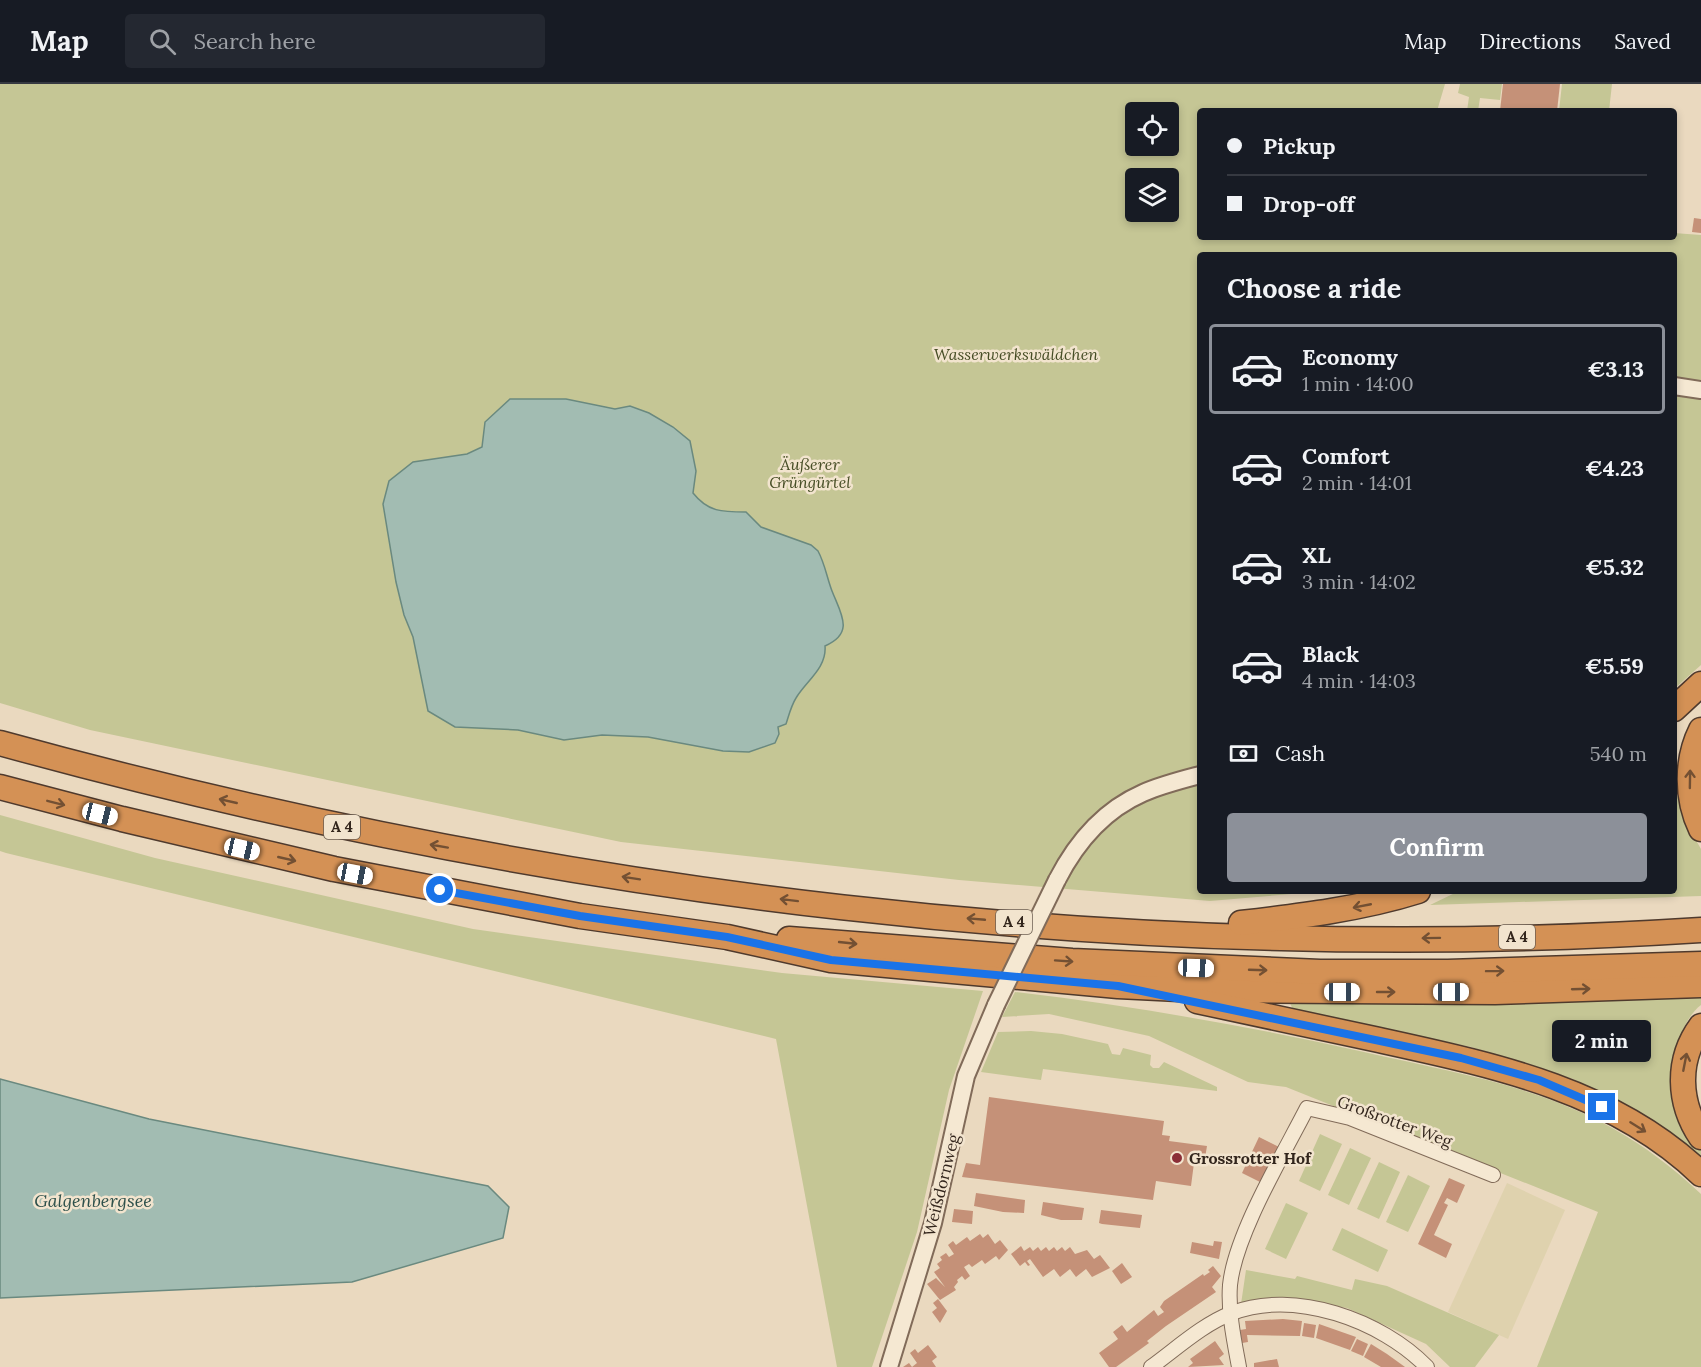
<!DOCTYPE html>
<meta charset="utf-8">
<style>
body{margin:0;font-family:Lora,serif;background:#242831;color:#f1f3f6;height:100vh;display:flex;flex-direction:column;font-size:22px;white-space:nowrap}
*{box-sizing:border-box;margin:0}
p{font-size:20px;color:#9ea1a6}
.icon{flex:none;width:33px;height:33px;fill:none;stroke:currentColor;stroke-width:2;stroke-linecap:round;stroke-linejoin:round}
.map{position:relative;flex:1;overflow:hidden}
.drawer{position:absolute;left:1197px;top:168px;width:480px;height:642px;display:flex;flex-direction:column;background:#171b24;border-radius:6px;box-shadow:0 3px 9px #0003}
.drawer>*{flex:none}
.guide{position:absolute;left:1197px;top:24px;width:480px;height:132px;border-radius:6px;box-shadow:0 3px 9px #0003;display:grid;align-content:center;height:132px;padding:0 30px;background:#171b24}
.fabs{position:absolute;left:1125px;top:18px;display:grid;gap:12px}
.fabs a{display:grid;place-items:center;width:54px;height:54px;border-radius:6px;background:#171b24;box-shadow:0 3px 9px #0003;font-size:30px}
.end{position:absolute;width:27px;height:27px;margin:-14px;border:8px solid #1a73e8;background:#fff;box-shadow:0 0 0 3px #fff}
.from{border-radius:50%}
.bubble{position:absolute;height:42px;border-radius:6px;background:#171b24;box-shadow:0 3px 9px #0003;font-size:20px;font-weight:700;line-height:42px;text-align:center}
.car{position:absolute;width:18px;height:36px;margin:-18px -9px;border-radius:8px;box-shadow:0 0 4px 2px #0007;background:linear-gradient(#fff 24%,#345 0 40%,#fff 0 76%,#345 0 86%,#fff 0)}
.guide b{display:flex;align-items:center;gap:21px;height:57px;font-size:22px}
.guide b+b{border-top:2px solid #363941}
.guide i{width:15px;height:15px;background:#f1f3f6}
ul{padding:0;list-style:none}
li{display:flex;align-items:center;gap:18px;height:90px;margin:0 12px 9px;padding:0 18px;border:3px solid transparent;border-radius:6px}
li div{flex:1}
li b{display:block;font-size:22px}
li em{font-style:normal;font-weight:700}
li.current{border-color:#8c9099}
li>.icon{width:54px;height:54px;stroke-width:1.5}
h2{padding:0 30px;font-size:27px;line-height:72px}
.pay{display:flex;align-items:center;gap:15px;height:66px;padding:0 30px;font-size:22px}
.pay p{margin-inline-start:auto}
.button{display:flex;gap:12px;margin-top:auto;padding:12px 30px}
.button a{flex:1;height:69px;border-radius:6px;background:#8c9099;color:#fff;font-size:24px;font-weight:700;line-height:69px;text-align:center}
header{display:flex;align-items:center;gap:36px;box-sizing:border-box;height:84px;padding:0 30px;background:#171b24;border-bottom:2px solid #363941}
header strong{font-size:28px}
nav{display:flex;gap:33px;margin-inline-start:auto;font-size:21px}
.search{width:420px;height:54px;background:#242831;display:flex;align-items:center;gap:15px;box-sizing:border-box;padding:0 21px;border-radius:6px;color:#9ea1a6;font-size:22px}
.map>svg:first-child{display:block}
.farmland{fill:#dfd2ae}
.green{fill:#c5c695;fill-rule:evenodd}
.water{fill:#a2bcb2;stroke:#6a897f;stroke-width:1.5}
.building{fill:#c59178}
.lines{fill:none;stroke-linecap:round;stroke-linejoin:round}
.minor-casing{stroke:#816b59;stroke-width:16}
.tertiary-casing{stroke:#816b59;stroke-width:20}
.motorway-casing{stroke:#4f3a2d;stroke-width:27}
.minor{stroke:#f5e8d2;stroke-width:14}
.tertiary{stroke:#f5e8d2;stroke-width:16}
.motorway{stroke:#d49155;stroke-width:24}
.tertiary-bridge-casing{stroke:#816b59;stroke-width:20;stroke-linecap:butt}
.tertiary-bridge{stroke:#f5e8d2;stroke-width:16}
.oneway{stroke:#735033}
.route{stroke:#1a73e8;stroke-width:8}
.poi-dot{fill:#8b2e37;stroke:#f2e4ce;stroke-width:2}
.labels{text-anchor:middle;stroke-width:5;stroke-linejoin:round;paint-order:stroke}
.shield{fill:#f2e4ce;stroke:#6c5e51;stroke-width:1.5}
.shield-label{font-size:15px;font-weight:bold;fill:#32251c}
.park-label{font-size:16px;font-style:italic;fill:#464d25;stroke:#f2e4ce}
.street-label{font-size:16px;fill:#32251c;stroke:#f2e4ce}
.poi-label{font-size:16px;font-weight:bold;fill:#32251c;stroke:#f2e4ce;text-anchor:start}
.water-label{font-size:18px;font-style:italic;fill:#2d504b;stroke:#f2e4ce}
</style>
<header>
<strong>Map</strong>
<div class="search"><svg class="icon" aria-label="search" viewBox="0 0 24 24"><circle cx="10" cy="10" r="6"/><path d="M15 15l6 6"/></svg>Search here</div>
<nav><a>Map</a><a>Directions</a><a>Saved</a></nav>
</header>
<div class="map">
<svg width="1701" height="1283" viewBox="0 0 1701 1283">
<rect width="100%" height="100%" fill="#ead9bf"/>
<polygon class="farmland" points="1507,1099 1565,1126 1508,1255 1448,1228"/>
<g class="green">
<path d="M0 0H1445L1437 27H1200V153H1674V149L1701 151V581L1674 605V171H1200V807H1327L1210 817 959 796 621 758 90 646 0 619ZM1136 28H1168V62H1136ZM1136 94H1168V128H1136Z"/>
<polygon points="1460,0 1502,0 1500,16 1480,14 1478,27 1467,27 1469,13 1458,9"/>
<polygon points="1562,0 1612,0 1609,27 1559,27"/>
<polygon points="1674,701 1685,737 1701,765 1701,812 1430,821 1459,807 1674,807"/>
<polygon points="0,731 155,774 473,845 782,889 983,907 949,1006 917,1148 872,1283 837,1283 776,955 6,769 0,767"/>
<path d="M1015 908C1133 922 1248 942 1364 968 1497 998 1597 1011 1701 1110V1283H1537L1598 1128 1286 1003 1248 998 1149 952 1049 930 1002 933Z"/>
<path d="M1701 911V921C1674 941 1663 1011 1680 1039 1685 1048 1694 1056 1701 1064V1075L1616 1017 1573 995 1471 963 1293 926 1290 919H1451Z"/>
<polygon points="1031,947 1062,950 1108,960 1112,970 1120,971 1123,964 1151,971 1150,981 1153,984 1159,984 1164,978 1217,1003 1217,1007 1043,985 1041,996 981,988 998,948"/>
<polygon points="1320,1050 1342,1060 1320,1107 1299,1097"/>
<polygon points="1350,1064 1371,1074 1349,1121 1328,1111"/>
<polygon points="1379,1078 1400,1088 1379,1135 1357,1125"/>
<polygon points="1408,1091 1430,1102 1408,1148 1386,1138"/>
<polygon points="1286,1119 1308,1129 1286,1175 1265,1165"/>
<polygon points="1342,1144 1388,1166 1378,1188 1332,1166"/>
<polygon points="1246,1186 1295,1195 1297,1192 1352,1206 1355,1195 1387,1202 1499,1251 1475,1283 1450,1283 1426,1260 1347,1224 1282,1214 1241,1220"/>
</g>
<g class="water">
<path d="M510 315H566L615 325 630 322 649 329 673 343 690 357 696 387 693 409C708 428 722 428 746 428L761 443 811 461 818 467C825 480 827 494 832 507 841 530 855 549 825 562 827 584 806 597 796 614 791 622 789 631 786 640L778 643 779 650 775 659 749 668 723 667 648 653 602 651 564 656 518 646 455 643 428 627 413 553 404 531 396 498 383 420 389 397 413 378 467 370 482 363 485 338Z"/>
<polygon points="0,995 149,1035 488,1102 509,1123 503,1154 352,1198 0,1214"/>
</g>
<g class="building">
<polygon points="1503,0 1560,0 1557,27 1500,27"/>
<polygon points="1694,134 1701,135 1701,149 1692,148"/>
<polygon points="989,1013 1164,1037 1162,1051 1170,1052 1169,1057 1207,1062 1204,1080 1194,1079 1191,1102 1156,1097 1153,1116 962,1093 966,1079 980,1081"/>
<polygon points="1259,1053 1279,1063 1262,1099 1242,1089"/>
<polygon points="1449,1094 1465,1101 1457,1119 1447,1114 1444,1119 1448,1121 1434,1151 1452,1160 1446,1174 1418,1160"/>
<polygon points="976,1109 1025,1116 1024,1129 1003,1128 974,1122"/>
<polygon points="1043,1118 1084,1124 1082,1136 1061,1136 1041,1131"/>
<polygon points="954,1125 973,1127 972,1140 952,1138"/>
<polygon points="1101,1126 1142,1131 1140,1144 1102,1140 1099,1139"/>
<polygon points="980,1150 983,1154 988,1150 995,1160 1000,1156 1008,1166 999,1176 996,1172 985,1180 982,1176 972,1183 969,1180 964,1183 970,1192 965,1196 962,1192 957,1196 958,1198 954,1203 956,1206 940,1216 927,1200 936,1194 945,1203 934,1188 940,1184 937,1180 942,1176 940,1173 946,1169 949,1173 954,1170 948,1161 953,1157 956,1161 967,1153 970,1157"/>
<polygon points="1214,1157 1222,1158 1219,1175 1190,1169 1192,1158 1213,1162"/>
<polygon points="1021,1162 1024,1167 1030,1163 1033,1167 1038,1163 1041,1167 1046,1163 1049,1167 1054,1163 1057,1167 1062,1163 1065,1167 1070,1163 1075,1170 1087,1166 1094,1175 1100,1171 1110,1184 1092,1193 1086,1185 1076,1193 1070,1185 1060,1193 1054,1185 1043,1193 1030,1175 1027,1177 1030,1181 1028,1182 1025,1178 1020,1182 1011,1170"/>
<polygon points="1122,1179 1132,1193 1121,1200 1112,1187"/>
<polygon points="1213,1182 1221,1192 1212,1203 1216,1208 1166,1242 1147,1257 1149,1259 1116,1283 1109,1283 1099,1269 1118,1255 1113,1248 1122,1241 1127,1248 1154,1226 1158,1232 1164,1228 1160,1223 1164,1217 1203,1190 1204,1192 1210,1188 1208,1186"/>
<polygon points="938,1215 947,1227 940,1239 932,1228 937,1224 933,1219"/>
<polygon points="1283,1235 1302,1237 1300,1252 1247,1251 1248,1258 1242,1259 1240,1246 1246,1245 1245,1237"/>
<polygon points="1304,1239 1316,1241 1314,1254 1302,1252"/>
<polygon points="1319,1240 1356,1253 1350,1266 1316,1254"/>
<polygon points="1357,1255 1368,1260 1363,1272 1351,1267"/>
<polygon points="1215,1257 1224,1270 1219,1274 1224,1281 1188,1283 1193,1279 1190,1275"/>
<polygon points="1371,1260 1387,1270 1405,1283 1381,1283 1364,1273"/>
<polygon points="928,1261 937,1273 932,1277 936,1283 903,1283 909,1279 912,1283 917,1279 910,1269 915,1265 918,1269"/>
<polygon points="1277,1275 1279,1283 1254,1283 1254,1279"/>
</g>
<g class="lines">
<defs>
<g id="minor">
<path d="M1151 1283C1176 1265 1203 1240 1232 1229 1295 1205 1381 1236 1427 1283"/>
<path d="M1239 1283C1234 1256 1228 1228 1230 1201 1235 1151 1283 1071 1307 1024L1350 1034 1493 1091"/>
</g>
<g id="tertiary">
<polyline points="1674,302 1701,306"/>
<path d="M1057 796C1076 759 1104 726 1143 709 1161 701 1181 696 1200 691"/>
<polyline points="889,1283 933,1139 966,992 996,921"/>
</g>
<g id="motorway">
<polyline points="1674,625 1701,600"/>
<path d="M1701 646C1686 676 1686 714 1701 745"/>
<path d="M0 659C551 811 1130 883 1701 846"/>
<polyline points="0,703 122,735 334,785 580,832 727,853 831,876 1118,902 1199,906 1495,908 1701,901"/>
<path d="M1241 839C1301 832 1361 825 1418 807"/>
<polyline points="789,855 1072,877 1320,888 1448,888 1701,880"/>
<path d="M1197 917C1257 930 1318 943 1379 956 1493 981 1614 1006 1701 1090"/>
<path d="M1701 942C1676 976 1678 1019 1701 1053"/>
</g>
</defs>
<use href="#minor" class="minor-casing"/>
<use href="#tertiary" class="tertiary-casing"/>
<use href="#motorway" class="motorway-casing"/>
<use href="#minor" class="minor"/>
<use href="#tertiary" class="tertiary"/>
<use href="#motorway" class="motorway"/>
<defs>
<polyline id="tertiary-bridge" points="996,921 1057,796"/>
</defs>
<use href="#tertiary-bridge" class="tertiary-bridge-casing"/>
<use href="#tertiary-bridge" class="tertiary-bridge"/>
</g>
<defs><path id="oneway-shaft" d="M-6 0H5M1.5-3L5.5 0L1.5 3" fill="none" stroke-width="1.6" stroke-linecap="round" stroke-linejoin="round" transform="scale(1.5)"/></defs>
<g class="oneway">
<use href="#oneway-shaft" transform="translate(1690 695) rotate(-89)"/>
<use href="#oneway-shaft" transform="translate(228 717) rotate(-167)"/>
<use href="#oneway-shaft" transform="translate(56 719) rotate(14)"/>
<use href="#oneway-shaft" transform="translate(439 762) rotate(-170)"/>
<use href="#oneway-shaft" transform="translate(287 775) rotate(13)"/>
<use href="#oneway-shaft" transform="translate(631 794) rotate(-171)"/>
<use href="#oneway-shaft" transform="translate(789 816) rotate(-173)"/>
<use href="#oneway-shaft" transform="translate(1362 822) rotate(169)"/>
<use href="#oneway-shaft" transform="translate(976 835) rotate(-175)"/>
<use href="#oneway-shaft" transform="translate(1431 854) rotate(179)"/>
<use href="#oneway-shaft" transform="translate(848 859) rotate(6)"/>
<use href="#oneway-shaft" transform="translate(1064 877) rotate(4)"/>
<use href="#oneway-shaft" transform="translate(1258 886) rotate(2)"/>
<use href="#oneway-shaft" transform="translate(1495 887) rotate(-1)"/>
<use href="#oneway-shaft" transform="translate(1581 905) rotate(-2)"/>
<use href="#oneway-shaft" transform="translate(1386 908)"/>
<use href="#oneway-shaft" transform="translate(1685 978) rotate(-79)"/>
<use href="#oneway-shaft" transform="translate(1638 1043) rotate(32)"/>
</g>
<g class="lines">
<polyline class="route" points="440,806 580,832 727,853 831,876 1118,902 1461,974 1539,996 1602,1023"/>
</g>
<circle class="poi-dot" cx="1177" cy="1074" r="6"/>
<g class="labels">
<g class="shield">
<rect x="324" y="731" width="36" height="24" rx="4.5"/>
<rect x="996" y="826" width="36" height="24" rx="4.5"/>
<rect x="1499" y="841" width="36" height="24" rx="4.5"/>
</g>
<g class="shield-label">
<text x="342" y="748">A 4</text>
<text x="1014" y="843">A 4</text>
<text x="1517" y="858">A 4</text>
</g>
<g class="park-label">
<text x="1016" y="276">Wasserwerkswäldchen</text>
<text x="810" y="386">Äußerer<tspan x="810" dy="18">Grüngürtel</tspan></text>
</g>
<g class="street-label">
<text transform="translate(1395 1037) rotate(20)" y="6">Großrotter Weg</text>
<text transform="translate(941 1101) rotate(-76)" y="6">Weißdornweg</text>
</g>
<g class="poi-label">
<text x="1189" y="1080">Grossrotter Hof</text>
</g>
<g class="water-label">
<text x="93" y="1123">Galgenbergsee</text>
</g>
</g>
</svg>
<div class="fabs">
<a><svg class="icon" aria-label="locate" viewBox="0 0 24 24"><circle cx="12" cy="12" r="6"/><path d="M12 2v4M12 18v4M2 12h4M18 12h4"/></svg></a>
<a><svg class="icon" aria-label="layers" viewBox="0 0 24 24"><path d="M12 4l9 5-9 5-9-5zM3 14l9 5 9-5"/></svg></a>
</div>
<i class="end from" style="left:440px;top:806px"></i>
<i class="end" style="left:1602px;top:1023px"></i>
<div class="bubble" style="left:1552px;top:936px;width:99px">2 min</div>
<i class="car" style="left:100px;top:730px;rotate:104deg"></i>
<i class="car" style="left:242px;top:765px;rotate:103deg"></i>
<i class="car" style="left:355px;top:790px;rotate:101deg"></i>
<i class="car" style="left:1196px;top:884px;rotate:92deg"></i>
<i class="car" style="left:1342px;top:908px;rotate:90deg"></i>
<i class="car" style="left:1451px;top:908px;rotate:90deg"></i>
<div class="guide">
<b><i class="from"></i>Pickup</b>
<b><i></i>Drop-off</b>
</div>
<section class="drawer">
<h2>Choose a ride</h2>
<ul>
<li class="current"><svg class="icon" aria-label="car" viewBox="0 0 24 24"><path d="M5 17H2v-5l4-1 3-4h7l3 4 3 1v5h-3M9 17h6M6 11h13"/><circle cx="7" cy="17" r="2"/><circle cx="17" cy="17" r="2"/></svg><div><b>Economy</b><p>1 min · 14:00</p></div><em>€3.13</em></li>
<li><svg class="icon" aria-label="car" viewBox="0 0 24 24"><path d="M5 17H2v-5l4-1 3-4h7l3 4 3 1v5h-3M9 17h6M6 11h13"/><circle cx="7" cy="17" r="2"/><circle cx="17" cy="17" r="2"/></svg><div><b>Comfort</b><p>2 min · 14:01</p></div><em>€4.23</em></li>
<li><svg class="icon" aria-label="car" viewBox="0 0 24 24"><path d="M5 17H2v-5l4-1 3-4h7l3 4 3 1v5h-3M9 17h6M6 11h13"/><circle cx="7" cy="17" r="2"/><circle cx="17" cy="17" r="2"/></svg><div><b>XL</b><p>3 min · 14:02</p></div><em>€5.32</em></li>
<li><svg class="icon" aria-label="car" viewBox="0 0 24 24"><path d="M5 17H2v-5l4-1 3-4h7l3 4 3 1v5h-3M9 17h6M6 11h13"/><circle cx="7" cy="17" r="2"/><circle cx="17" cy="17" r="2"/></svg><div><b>Black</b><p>4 min · 14:03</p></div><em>€5.59</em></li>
</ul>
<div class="pay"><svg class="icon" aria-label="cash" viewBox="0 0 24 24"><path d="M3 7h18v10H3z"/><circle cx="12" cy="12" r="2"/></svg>Cash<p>540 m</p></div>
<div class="button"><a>Confirm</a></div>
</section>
</div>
